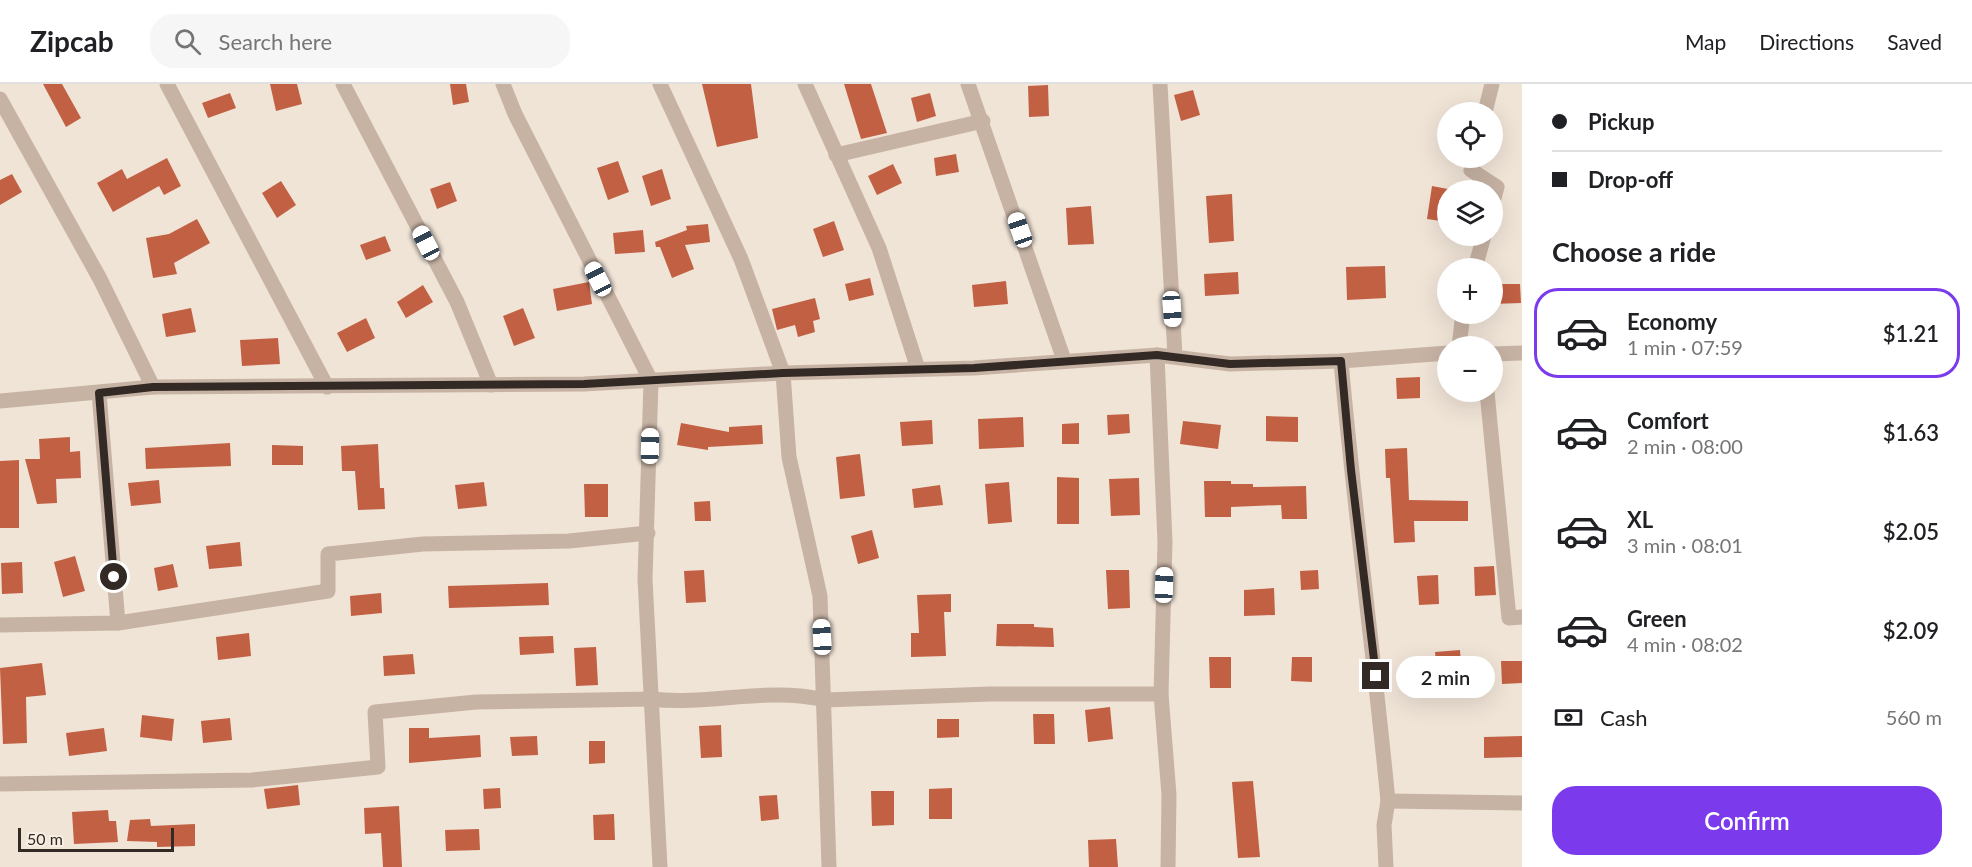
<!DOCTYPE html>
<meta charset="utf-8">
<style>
body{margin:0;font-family:Lato,sans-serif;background:#f6f6f6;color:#202124;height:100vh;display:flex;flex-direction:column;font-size:22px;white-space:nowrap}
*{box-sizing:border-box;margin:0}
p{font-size:20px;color:#757577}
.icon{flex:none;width:33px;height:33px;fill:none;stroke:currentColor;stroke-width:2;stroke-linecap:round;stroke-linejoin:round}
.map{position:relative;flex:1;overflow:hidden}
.drawer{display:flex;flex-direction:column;background:#fff;width:450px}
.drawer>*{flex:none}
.top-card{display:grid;align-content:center;height:132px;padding:0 30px;background:#fff}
.fabs{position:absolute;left:1437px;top:18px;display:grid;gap:12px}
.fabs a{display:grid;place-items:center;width:66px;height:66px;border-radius:50%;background:#fff;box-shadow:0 6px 24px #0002;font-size:30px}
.scale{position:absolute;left:18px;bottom:15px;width:156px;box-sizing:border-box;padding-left:6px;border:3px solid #332925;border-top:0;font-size:16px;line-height:21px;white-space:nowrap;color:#332925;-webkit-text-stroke:4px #f8eee3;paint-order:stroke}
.end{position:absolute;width:27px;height:27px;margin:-14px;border:8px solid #332925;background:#fff;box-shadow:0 0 0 3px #fff}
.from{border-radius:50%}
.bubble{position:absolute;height:42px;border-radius:21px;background:#fff;box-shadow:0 6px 24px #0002;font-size:20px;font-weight:600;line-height:42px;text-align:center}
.car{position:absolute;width:18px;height:36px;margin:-18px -9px;border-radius:8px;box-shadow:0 0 4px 2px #0007;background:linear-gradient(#fff 24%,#345 0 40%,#fff 0 76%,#345 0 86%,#fff 0)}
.top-card b{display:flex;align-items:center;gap:21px;height:57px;font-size:22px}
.top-card b+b{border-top:2px solid #e0e0e0}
.top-card i{width:15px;height:15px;background:#202124}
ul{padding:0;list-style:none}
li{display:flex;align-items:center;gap:18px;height:90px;margin:0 12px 9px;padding:0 18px;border:3px solid transparent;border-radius:24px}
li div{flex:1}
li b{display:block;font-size:22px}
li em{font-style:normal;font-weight:600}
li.selected{border-color:#7c3aed}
li>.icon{width:54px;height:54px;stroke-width:1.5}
h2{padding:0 30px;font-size:27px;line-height:72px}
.pay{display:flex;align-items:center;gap:15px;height:66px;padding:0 30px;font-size:22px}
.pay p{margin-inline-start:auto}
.primary-button{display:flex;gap:12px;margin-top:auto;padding:12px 30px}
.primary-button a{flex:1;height:69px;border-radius:24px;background:#7c3aed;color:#fff;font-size:24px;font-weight:600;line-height:69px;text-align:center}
header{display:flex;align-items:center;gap:36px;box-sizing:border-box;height:84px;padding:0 30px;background:#fff;border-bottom:2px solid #e0e0e0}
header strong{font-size:28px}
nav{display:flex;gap:33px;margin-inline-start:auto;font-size:21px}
.search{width:420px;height:54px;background:#f6f6f6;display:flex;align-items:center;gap:15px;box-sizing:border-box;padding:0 21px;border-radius:24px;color:#757577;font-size:22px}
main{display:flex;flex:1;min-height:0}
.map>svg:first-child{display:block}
.building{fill:#c26043}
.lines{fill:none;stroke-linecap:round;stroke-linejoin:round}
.street{stroke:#c7b3a4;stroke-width:15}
.route{stroke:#332925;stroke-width:8}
</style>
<header>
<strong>Zipcab</strong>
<div class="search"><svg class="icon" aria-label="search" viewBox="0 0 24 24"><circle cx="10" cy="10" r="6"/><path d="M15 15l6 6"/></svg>Search here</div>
<nav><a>Map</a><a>Directions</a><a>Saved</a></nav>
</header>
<main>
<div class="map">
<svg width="1522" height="783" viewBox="0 0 1522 783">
<rect width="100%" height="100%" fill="#f0e4d7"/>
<g class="building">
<polygon points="43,0 62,0 81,34 66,43"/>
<polygon points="270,0 297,0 302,20 276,27"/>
<polygon points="450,0 466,0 469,18 453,21"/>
<polygon points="702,0 751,0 758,54 717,63"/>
<polygon points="844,0 871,0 887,49 861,55"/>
<polygon points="1048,1 1049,32 1029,33 1028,2"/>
<polygon points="1193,6 1200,31 1181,37 1174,11"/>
<polygon points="230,9 236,24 208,34 202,19"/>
<polygon points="930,9 936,32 917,38 911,14"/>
<polygon points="956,70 959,88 936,92 934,74"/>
<polygon points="167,74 181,102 164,111 159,102 113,128 97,99 122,85 127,95"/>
<polygon points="618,77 629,108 608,116 597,84"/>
<polygon points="893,80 902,99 877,111 868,92"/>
<polygon points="662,85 671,115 651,122 642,92"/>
<polygon points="12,90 22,108 0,121 0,96"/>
<polygon points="281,97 296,121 277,134 262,109"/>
<polygon points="450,98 457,117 437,125 430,105"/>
<polygon points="1432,102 1448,105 1448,138 1427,135"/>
<polygon points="1232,110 1234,157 1209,159 1206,112"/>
<polygon points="1091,122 1094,160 1068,161 1066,124"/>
<polygon points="197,135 210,159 174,179 177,190 153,194 146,154 169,150"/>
<polygon points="834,137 844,166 823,173 813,145"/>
<polygon points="708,140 710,158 685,161 694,185 672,194 660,163 656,163 655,158 687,146 686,142"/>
<polygon points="643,146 645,168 615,170 613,149"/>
<polygon points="385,152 391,167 366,176 360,161"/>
<polygon points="1385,182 1386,214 1347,216 1346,183"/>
<polygon points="1238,188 1239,210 1205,212 1204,190"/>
<polygon points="870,194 874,211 849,217 845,200"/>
<polygon points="1006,197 1008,220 974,223 972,201"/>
<polygon points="589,198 592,220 557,227 553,205"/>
<polygon points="1492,200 1520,200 1521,219 1492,220"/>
<polygon points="423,201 433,218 406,234 397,218"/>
<polygon points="815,214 820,235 813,237 815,248 798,253 795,241 777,246 772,225"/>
<polygon points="191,224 196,248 166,253 162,230"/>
<polygon points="523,224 535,254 514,262 503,232"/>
<polygon points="366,234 375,254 347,268 337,249"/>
<polygon points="278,254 280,280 242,282 240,256"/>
<polygon points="1420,293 1420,314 1397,315 1396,294"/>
<polygon points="1129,330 1130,349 1108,351 1107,331"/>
<polygon points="1266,332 1298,333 1298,358 1266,357"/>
<polygon points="1023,333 1024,363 979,365 978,335"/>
<polygon points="932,336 933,360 902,362 900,338"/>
<polygon points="1183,337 1221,341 1218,365 1180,360"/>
<polygon points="681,339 729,348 729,343 762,341 763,360 708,363 708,366 677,361"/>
<polygon points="1079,339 1079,360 1062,360 1062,340"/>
<polygon points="70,353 70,368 80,367 81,394 56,395 57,419 37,420 25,375 40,375 39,355"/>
<polygon points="230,359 231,382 146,385 145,364"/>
<polygon points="378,360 380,404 384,404 385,425 358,426 355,387 342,387 341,362"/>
<polygon points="272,361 303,362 303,381 272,381"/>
<polygon points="1407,364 1409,416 1468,417 1468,437 1414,437 1415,458 1394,459 1390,394 1386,394 1385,365"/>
<polygon points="860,370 865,412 840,415 836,373"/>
<polygon points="19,376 19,444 0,444 0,377"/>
<polygon points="1057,393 1079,394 1079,440 1057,440"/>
<polygon points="1139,394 1140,431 1111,432 1109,395"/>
<polygon points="159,396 161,419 131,422 128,399"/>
<polygon points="1204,397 1231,397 1231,400 1253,400 1253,403 1306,402 1307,435 1282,435 1281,421 1231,423 1231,433 1205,433"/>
<polygon points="484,398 487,422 458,425 455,401"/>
<polygon points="1009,398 1012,438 988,440 985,400"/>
<polygon points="584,400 608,400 608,433 585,433"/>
<polygon points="940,401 943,421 914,424 912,405"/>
<polygon points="710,417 711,437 695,437 694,418"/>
<polygon points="872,446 879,474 858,480 851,452"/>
<polygon points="240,458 242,482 209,485 206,462"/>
<polygon points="75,472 85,507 63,513 54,478"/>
<polygon points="22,478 23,509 2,510 1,479"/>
<polygon points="173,480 178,503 158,507 154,484"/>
<polygon points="1494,482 1496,511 1475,512 1474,483"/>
<polygon points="704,486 706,518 686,519 684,487"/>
<polygon points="1106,486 1129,486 1130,524 1108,525"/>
<polygon points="1318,486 1319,505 1301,506 1300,487"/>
<polygon points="1438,491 1439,520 1419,521 1417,492"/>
<polygon points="548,499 549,521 449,524 448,502"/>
<polygon points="1274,504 1275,531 1244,532 1244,506"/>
<polygon points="381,509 382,529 351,532 350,512"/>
<polygon points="951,510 951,528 944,528 946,572 911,573 911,549 919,549 917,511"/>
<polygon points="997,540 1034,540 1034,543 1053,544 1054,563 996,562"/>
<polygon points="249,549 251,572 218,576 216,553"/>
<polygon points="553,552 554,569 520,571 519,553"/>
<polygon points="596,563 598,601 576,602 574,564"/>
<polygon points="1460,566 1462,594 1438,596 1435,568"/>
<polygon points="413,570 415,590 384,592 383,572"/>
<polygon points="1209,573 1231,573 1231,604 1210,604"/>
<polygon points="1292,573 1312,573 1312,598 1291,597"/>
<polygon points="1501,577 1522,577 1522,599 1502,600"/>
<polygon points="42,579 46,611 26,613 27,659 3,660 0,584"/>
<polygon points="1110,623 1113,655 1088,658 1085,626"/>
<polygon points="1033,630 1054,630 1055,660 1034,660"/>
<polygon points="142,631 174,635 172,657 140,653"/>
<polygon points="230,634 232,656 203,659 201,637"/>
<polygon points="937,635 959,635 959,653 937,654"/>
<polygon points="721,641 722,673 701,674 699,642"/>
<polygon points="104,644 107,667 69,672 66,649"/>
<polygon points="409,644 429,644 429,654 480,651 481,673 409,679"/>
<polygon points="537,652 538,671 512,672 510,653"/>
<polygon points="1522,652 1522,673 1484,674 1484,653"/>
<polygon points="589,657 605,657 605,679 589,680"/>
<polygon points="1253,697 1260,773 1238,774 1232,698"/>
<polygon points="298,701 300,721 267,725 264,705"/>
<polygon points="500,704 501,724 484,725 483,705"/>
<polygon points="952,704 952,735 929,735 929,705"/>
<polygon points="871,707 894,707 894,741 872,742"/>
<polygon points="777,711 779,735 761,737 759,712"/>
<polygon points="399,722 402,783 383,783 381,749 365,750 364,724"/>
<polygon points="108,726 109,737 116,737 118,758 74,760 72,728"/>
<polygon points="614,730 615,756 594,756 593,731"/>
<polygon points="150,735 151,742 195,740 195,762 157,763 157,758 127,757 130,736"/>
<polygon points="479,745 480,766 446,767 445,746"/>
<polygon points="1116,755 1118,783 1089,783 1088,756"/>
</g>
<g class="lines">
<g class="street">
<polyline points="167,0 327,303"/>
<polyline points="343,0 457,218 491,301"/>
<polyline points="503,0 515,30 651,297 645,495 660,783"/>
<polyline points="660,0 741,175 783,289 789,373 820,512 829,783"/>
<polyline points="805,0 879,164 918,285"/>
<polyline points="968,0 1064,276"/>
<polyline points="1160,0 1175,272"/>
<polyline points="0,15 100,195 153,303"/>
<polyline points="1485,28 1492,0"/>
<polyline points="836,71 983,37"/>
<polyline points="1474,74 1471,86 1497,103 1492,121"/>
<polyline points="1475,184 1484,152"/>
<polyline points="1459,262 1463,230"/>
<polyline points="1492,270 1522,269"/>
<polyline points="1157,271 1165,458 1161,610 1169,711 1168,783"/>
<path d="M1341 277C1354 424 1374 571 1388 717L1384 741 1386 783"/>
<polyline points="1487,308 1509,534 1522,533"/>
<polyline points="99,309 118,539"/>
<polyline points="0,317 153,303 584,300 783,289 974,284 1157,271 1230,280 1341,277 1448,269"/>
<polyline points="0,541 118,539 328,507 328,470 423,460 569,457 648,449"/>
<path d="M0 700 252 696 378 683 375 628 476 618 651 615C708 622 768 602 825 616L990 610H1161"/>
<polyline points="1388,717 1522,719"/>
</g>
</g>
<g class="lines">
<polyline class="route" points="114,493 99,309 153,303 584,300 783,289 974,284 1157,271 1230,280 1341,277 1351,386 1376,592"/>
</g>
</svg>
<div class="fabs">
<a><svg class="icon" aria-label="locate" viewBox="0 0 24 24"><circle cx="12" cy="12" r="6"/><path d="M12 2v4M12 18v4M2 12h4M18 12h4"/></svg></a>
<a><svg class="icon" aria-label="layers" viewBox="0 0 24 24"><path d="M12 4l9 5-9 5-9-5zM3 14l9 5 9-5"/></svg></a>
<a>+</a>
<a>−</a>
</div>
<div class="scale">50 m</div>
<i class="end from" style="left:114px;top:493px"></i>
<i class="end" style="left:1376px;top:592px"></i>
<div class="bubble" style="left:1396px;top:572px;width:99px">2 min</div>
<i class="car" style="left:1020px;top:146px;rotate:341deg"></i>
<i class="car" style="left:426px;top:159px;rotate:333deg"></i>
<i class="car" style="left:598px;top:195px;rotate:333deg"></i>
<i class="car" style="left:1172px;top:225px;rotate:176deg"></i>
<i class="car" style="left:650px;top:362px;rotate:1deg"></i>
<i class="car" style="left:1164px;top:501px;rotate:2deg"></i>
<i class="car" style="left:822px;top:553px;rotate:357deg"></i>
</div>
<section class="drawer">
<div class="top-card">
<b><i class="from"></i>Pickup</b>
<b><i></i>Drop-off</b>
</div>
<h2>Choose a ride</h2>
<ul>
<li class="selected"><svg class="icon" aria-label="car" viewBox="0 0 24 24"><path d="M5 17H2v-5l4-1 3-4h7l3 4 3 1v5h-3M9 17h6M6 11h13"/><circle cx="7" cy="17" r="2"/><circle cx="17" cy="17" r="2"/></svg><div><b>Economy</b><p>1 min · 07:59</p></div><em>$1.21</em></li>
<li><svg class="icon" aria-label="car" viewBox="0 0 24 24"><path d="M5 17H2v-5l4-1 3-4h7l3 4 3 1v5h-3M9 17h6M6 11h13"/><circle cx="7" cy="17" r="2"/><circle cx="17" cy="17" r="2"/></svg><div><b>Comfort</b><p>2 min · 08:00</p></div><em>$1.63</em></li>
<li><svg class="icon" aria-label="car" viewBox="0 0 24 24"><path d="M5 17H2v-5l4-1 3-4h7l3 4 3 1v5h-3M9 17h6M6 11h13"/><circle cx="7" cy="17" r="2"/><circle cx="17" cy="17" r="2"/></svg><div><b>XL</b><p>3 min · 08:01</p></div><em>$2.05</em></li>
<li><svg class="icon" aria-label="car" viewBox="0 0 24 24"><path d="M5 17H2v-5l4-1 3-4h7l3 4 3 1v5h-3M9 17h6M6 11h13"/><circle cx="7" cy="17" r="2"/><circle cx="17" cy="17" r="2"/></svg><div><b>Green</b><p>4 min · 08:02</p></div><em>$2.09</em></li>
</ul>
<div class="pay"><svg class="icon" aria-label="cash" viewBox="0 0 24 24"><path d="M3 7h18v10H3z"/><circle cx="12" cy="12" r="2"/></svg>Cash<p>560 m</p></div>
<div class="primary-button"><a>Confirm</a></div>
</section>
</main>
